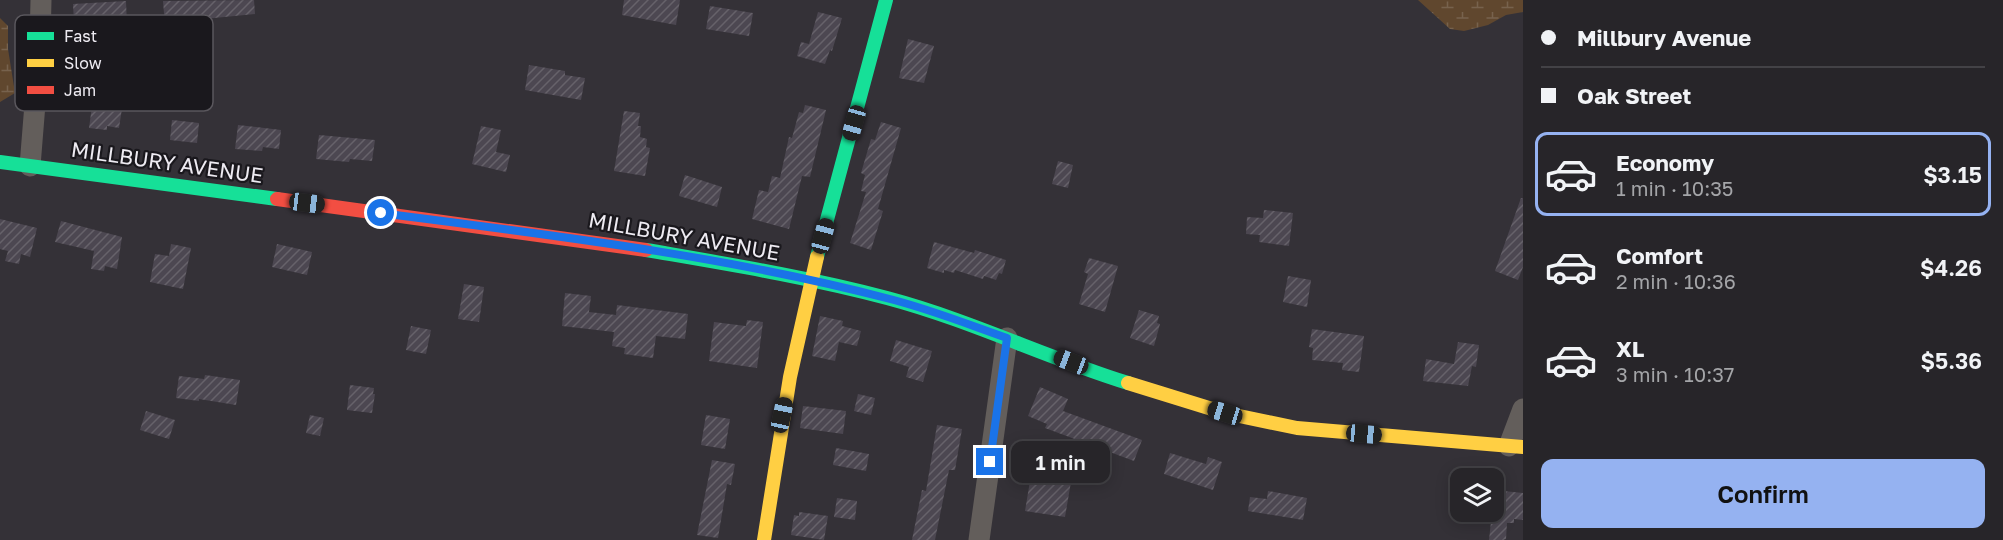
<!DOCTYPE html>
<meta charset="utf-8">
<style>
body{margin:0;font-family:"Golos Text",sans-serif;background:#333135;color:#f1f3f6;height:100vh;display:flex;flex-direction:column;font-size:22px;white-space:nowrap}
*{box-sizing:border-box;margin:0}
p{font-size:20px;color:#a4a5a8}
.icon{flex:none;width:33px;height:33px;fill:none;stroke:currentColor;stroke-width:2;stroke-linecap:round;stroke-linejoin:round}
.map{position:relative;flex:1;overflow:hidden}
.side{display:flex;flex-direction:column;background:#272529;width:480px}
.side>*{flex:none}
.banner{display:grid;align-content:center;height:132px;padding:0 18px;background:#272529}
.controls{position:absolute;left:1450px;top:468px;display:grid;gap:12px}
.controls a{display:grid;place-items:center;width:54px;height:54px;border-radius:12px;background:#272529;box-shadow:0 3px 15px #0003,0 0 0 2px #434246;font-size:30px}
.end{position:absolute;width:27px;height:27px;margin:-14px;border:8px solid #1a73e8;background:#fff;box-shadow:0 0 0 3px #fff}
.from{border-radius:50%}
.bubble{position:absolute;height:42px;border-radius:12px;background:#272529;box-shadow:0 3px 15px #0003,0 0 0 2px #434246;font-size:20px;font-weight:600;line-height:42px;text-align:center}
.car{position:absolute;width:18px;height:36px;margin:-18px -9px;border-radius:8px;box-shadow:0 0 4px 2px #0007;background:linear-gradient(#222 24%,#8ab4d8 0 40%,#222 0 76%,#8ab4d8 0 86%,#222 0)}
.banner b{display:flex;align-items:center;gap:21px;height:57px;font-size:22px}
.banner b+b{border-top:2px solid #434246}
.banner i{width:15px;height:15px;background:#f1f3f6}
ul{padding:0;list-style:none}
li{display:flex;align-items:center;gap:18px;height:84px;margin:0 12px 9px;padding:0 6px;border:3px solid transparent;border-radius:12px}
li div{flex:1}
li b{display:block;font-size:22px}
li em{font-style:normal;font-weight:600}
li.selected{border-color:#95b2f1}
li>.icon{width:54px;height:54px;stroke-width:1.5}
.button{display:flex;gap:12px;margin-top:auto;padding:12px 18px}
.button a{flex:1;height:69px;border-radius:12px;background:#95b2f1;color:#111;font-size:24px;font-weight:600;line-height:69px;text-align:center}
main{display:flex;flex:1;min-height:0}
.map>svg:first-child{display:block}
.wetland{fill:url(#wetland-marsh)}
.building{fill:url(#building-hatch)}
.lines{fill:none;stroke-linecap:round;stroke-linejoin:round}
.street{stroke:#635e5b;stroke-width:21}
.fast{stroke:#16e098;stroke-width:14}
.slow{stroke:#ffcf43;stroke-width:14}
.jam{stroke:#f24e42;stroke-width:14}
.route{stroke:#1a73e8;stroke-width:8}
.labels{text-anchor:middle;stroke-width:4.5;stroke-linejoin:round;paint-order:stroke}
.street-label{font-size:21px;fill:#eeebf2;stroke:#1a181d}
.key{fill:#1a181d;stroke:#5a575d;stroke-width:1.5}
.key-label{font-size:16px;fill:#eeebf2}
</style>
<main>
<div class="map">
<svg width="1523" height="540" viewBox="0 0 1523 540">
<defs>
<pattern id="wetland-marsh" width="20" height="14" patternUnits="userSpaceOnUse" patternTransform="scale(1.5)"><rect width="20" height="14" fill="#60472e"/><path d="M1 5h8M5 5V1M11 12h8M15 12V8" fill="none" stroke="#77624d"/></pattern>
<pattern id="building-hatch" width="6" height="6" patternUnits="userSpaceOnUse" patternTransform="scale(1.5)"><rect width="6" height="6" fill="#4c4751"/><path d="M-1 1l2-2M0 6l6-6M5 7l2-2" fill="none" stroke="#66626a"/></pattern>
</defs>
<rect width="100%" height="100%" fill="#343137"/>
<g class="wetland">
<polygon points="1418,0 1523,0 1523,12 1506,15 1488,25 1464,31 1450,29"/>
<polygon points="0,18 8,26 8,49 15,93 0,102"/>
</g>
<g class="building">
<polygon points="254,0 255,14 204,19 204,23 165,26 163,1"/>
<polygon points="624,0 680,0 676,25 622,15"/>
<polygon points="126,1 127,25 94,27 93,21 74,23 73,4"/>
<polygon points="710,6 753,13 749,36 706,29"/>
<polygon points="818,12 842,18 832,51 830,50 825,64 797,56 801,42 809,44"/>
<polygon points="908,39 934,46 924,83 899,78"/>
<polygon points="529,65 565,71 565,75 585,78 581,100 525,90"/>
<polygon points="93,99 123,102 119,128 107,126 107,130 89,128"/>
<polygon points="805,105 826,110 810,177 802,176 789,229 752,219 759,190 768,192 772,176 780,178 789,137 792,138 799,112 803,113"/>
<polygon points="624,111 640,113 638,126 641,126 640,137 647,139 646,147 650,148 645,176 614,171"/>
<polygon points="172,120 199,123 197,143 170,140"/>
<polygon points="881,122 901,128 878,209 883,211 871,250 850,243 866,192 861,191 865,175 861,173 871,139 875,140"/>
<polygon points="238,125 281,130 279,149 263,147 262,151 235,149"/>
<polygon points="481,126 501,130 496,152 510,155 506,172 472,164"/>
<polygon points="319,135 375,140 372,161 350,159 349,162 316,159"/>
<polygon points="1058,161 1073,165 1068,188 1052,184"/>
<polygon points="685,175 722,187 717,207 679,196"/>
<polygon points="1521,198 1523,198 1523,267 1518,280 1495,271"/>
<polygon points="1264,210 1293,213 1289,246 1259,242 1260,235 1246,234 1247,217 1263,218"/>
<polygon points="0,219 37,228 30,257 21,254 19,264 5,261 8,251 0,249"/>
<polygon points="61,221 122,237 117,269 105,266 104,271 91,269 94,251 55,242"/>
<polygon points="934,242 974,253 975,250 1006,260 1002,274 999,273 996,280 984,276 983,279 955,270 954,273 944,270 944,273 927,268"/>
<polygon points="171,244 191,248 183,289 150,282 155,254 169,256"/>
<polygon points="277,244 312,252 307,275 272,267"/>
<polygon points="1089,258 1118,266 1105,312 1079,304 1088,274 1084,272"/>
<polygon points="1288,276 1311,280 1307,307 1283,302"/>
<polygon points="464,284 484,287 479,322 458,319"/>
<polygon points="565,293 591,296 589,312 616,315 617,305 688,314 685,339 656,336 653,358 624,354 625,348 612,346 614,332 562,326"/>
<polygon points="1139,310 1159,316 1157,323 1160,324 1154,346 1130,338"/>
<polygon points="820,316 843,321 842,326 861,331 857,346 839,342 835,361 812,356"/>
<polygon points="747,320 763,322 757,368 709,361 714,322 746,326"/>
<polygon points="411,326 431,330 426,354 406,350"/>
<polygon points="1312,329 1364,336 1359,372 1342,370 1343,363 1312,360 1313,348 1309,347"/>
<polygon points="896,340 932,351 923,382 906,377 909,367 890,361"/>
<polygon points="1458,342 1479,345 1476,367 1472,366 1468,386 1423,381 1426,359 1454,364"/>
<polygon points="205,375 240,380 236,405 199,399 199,401 176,398 179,376 204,379"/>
<polygon points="350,385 374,388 373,394 375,394 372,413 347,410"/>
<polygon points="1040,387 1068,399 1063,411 1142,440 1134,461 1045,428 1047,424 1028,416"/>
<polygon points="858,394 875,398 871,415 854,411"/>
<polygon points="803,406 846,411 843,434 800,428"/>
<polygon points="146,411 175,420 169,439 140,430"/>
<polygon points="310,415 324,418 320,436 306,433"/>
<polygon points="706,415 730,419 725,449 701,445"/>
<polygon points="937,425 962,429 955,470 949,470 935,540 912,540 922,490 926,491"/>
<polygon points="836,448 869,454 866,471 833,465"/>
<polygon points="1170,453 1206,464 1208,457 1222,462 1213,490 1164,474"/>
<polygon points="712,460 735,464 731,485 727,484 718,538 697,535"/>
<polygon points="1033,463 1065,468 1064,475 1072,476 1065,517 1025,511"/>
<polygon points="1494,490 1523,493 1523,520 1514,519 1514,523 1507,523 1506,539 1503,540 1489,540 1492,512 1494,512"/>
<polygon points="1268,491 1307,498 1303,520 1248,511 1250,497 1267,499"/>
<polygon points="837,498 857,501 855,520 834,517"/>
<polygon points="799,512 828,516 824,540 791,535 794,515 799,516"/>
</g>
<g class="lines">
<g class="street">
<polyline points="30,166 40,42 41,0"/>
<polyline points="1509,446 1523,409"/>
<polyline points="979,540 1007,338"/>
</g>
<g class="fast">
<polyline points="0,162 277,199"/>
<path d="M646 250C727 264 808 277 887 298 970 320 1047 358 1128 383"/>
<polyline points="817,257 886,0"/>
</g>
<g class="slow">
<polyline points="1128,383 1225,413 1297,428 1523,447"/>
<polyline points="764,540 790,377 817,257"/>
</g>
<polyline class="jam" points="277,199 646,250"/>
</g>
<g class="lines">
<path class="route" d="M381 213C550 235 721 255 886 298 927 308 967 324 1007 338L990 462"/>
</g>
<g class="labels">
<g class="street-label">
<text transform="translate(167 163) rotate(8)" y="7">MILLBURY AVENUE</text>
<text transform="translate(684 237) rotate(10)" y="7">MILLBURY AVENUE</text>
</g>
</g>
<rect x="15" y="15" width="198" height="96" rx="9" class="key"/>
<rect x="27" y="32" width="27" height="8" fill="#16e098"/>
<rect x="27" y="59" width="27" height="8" fill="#ffcf43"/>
<rect x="27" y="86" width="27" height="8" fill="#f24e42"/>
<g class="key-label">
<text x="64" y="42">Fast</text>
<text x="64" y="69">Slow</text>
<text x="64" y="96">Jam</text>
</g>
</svg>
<div class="controls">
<a><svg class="icon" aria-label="layers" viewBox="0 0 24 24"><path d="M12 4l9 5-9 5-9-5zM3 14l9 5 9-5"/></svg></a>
</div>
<i class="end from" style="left:381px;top:213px"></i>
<i class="end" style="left:990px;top:462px"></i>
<div class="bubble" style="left:1011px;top:441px;width:99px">1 min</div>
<i class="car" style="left:854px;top:123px;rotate:196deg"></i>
<i class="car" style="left:307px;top:203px;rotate:97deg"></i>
<i class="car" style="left:823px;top:236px;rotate:15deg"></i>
<i class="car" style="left:1071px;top:362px;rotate:291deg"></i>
<i class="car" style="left:1225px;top:413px;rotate:287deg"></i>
<i class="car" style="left:782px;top:415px;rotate:12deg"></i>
<i class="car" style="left:1364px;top:434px;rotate:95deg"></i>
</div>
<section class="side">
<div class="banner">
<b><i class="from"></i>Millbury Avenue</b>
<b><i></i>Oak Street</b>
</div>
<ul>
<li class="selected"><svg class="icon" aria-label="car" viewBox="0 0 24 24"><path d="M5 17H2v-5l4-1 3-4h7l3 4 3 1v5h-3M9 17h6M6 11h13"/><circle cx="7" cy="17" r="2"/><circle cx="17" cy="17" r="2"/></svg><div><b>Economy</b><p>1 min · 10:35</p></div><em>$3.15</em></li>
<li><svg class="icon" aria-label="car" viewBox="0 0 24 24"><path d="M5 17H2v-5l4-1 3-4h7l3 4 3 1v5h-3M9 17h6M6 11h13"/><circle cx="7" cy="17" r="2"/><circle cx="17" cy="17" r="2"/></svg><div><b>Comfort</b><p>2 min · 10:36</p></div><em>$4.26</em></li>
<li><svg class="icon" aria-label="car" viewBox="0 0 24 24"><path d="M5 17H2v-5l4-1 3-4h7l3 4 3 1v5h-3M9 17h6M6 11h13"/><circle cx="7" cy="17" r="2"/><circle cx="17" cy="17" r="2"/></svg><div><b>XL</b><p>3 min · 10:37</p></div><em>$5.36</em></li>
</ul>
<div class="button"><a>Confirm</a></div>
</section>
</main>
